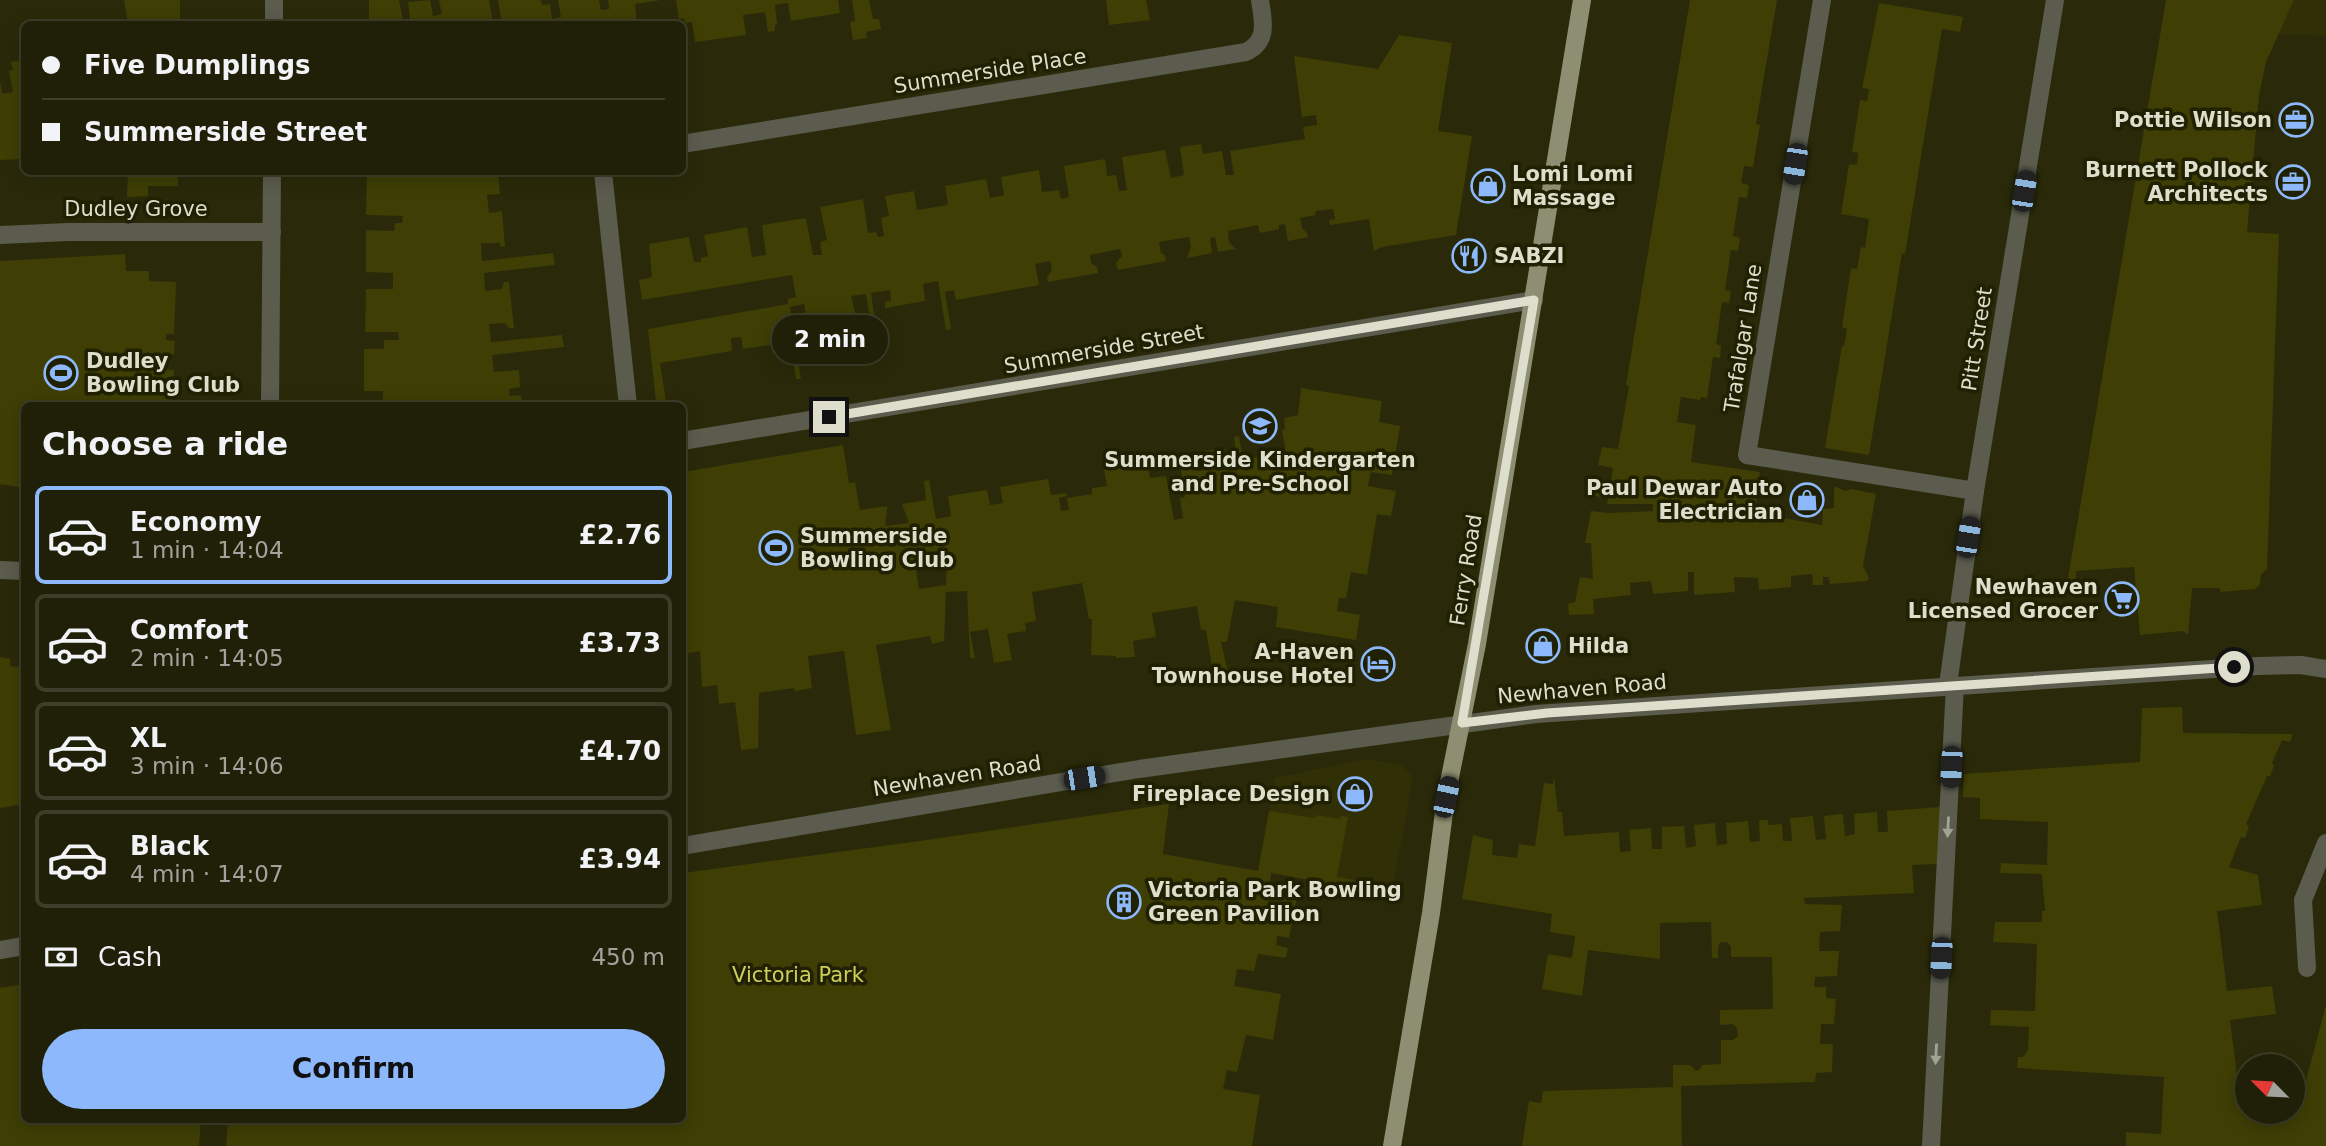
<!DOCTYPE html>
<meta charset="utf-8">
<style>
body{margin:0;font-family:"DejaVu Sans",sans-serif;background:#2d2d16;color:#f1f3f6;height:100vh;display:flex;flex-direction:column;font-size:26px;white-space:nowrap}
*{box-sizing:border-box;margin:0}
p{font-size:23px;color:#a2a39c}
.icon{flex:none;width:38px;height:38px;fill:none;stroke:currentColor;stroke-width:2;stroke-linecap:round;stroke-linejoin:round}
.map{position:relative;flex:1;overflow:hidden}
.sheet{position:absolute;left:21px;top:402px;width:665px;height:721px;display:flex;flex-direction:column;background:#202008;border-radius:10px;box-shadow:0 4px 18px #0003,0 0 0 2px #3d3e29}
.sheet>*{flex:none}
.banner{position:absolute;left:21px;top:21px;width:665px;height:154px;border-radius:10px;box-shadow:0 4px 18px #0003,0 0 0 2px #3d3e29;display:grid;align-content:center;height:154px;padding:0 21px;background:#202008}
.needle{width:46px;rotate:294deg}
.tools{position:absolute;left:2235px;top:1054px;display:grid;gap:14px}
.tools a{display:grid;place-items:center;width:70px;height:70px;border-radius:50%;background:#202008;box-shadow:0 4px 18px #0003,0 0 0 2px #3d3e29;font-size:35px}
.end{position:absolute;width:32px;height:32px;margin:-16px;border:9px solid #dddecc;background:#111;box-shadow:0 0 0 4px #111}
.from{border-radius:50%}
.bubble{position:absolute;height:49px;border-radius:24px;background:#202008;box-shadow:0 4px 18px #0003,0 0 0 2px #3d3e29;font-size:23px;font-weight:800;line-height:49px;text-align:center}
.car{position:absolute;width:21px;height:42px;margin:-21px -10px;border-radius:9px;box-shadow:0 0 5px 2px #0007;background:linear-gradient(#222 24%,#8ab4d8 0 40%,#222 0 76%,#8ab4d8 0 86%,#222 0)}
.banner b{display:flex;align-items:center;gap:24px;height:66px;font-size:26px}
.banner b+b{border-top:2px solid #3d3e29}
.banner i{width:18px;height:18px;background:#f1f3f6}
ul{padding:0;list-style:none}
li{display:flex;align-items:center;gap:21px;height:98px;margin:0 14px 10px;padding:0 7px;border:4px solid #3d3e29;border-radius:10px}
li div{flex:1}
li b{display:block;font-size:26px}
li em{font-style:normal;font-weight:800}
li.current{border-color:#8db9fc}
li>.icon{width:63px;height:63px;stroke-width:1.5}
h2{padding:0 21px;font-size:32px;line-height:84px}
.pay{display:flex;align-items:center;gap:18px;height:77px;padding:0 21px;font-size:26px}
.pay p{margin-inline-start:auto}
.button{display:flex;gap:14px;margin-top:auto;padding:14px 21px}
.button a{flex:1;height:80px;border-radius:42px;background:#8db9fc;color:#111;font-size:28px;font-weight:800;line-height:80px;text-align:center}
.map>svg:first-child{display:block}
.built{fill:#302f06}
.green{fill:#3e3e05;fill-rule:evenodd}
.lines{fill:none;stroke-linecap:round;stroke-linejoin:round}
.minor{stroke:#5b5c4e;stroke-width:18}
.tertiary{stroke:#5b5c4e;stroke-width:18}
.primary{stroke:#8e8f72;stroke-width:18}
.oneway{fill:#a2a493}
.route{stroke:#dddecc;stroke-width:9}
.labels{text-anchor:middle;stroke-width:7;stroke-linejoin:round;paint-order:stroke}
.street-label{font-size:21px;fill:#dddecc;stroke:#202002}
.poi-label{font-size:21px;font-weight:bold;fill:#dddecc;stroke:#202002;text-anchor:end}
.park-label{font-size:21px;fill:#cece58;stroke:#202002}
</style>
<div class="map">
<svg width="2326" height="1146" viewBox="0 0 2326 1146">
<rect width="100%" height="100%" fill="#2a2a0a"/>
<g class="built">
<polygon points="2294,0 2326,0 2326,36 2278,34"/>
<polygon points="1365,759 1401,765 1413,777 1392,894 1259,871 1275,778"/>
</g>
<g class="green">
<polygon points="124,0 180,0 180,24 128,24"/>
<polygon points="369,0 399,0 403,21 410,19 408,2 430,0 433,16 442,14 439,0 489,0 493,24 369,24"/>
<polygon points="498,0 541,0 542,5 550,4 552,19 561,17 558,0 599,0 601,10 609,9 608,0 661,0 635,4 637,24 531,24 531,22 502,24"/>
<polygon points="676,0 838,0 840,13 791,21 788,3 775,5 777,24 775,25 775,31 768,32 765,12 743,15 746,35 695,42 692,22 685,23 684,18 679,19"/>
<polygon points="852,0 869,0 873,19 879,19 881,29 866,32 867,38 853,40 850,22 855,21"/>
<polygon points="1106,0 1146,0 1150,20 1109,25"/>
<polygon points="1690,0 1777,0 1756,124 1760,125 1753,167 1744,166 1741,183 1749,185 1747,198 1739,197 1733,236 1740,238 1738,251 1731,250 1725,290 1731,291 1729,303 1722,302 1716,344 1721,346 1720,358 1713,357 1707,398 1701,397 1700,400 1681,397 1677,422 1696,425 1691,462 1760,472 1755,513 1822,525 1823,509 1834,508 1834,486 1845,491 1852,489 1876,494 1863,566 1869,578 1867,581 1830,584 1829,577 1823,577 1823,585 1813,585 1812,574 1791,576 1791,587 1759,590 1758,578 1734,577 1735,592 1694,595 1694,572 1688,572 1688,591 1653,594 1651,581 1630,583 1631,595 1593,599 1594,614 1569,615 1568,604 1575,602 1580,577 1593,579 1591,543 1585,543 1591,511 1609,513 1653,511 1653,504 1607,504 1608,498 1594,496 1594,491 1609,494 1613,468 1598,465 1602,447 1618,449 1629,386 1626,385"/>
<polygon points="2166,0 2294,0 2266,62 2259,95 2247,232 2279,234 2267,569 2261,574 2260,584 2255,589 2221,592 2219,588 2192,588 2188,635 2183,631 2140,635 2134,567 2076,571 2076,584 2067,584"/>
<polygon points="1879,3 1963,17 1960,32 1942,29 1905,254 1902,253 1869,455 1825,448 1842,346 1844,346 1847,329 1842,327 1851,268 1857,269 1861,247 1865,248 1869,219 1841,214 1849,164 1857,165 1858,153 1852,152 1860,100 1867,101 1869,89 1862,88"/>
<polygon points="1399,35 1452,43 1438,131 1472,136 1456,235 1382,247 1374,251 1369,219 1330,225 1329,220 1335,219 1333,209 1316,211 1315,215 1300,218 1302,228 1307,233 1308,237 1288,241 1285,224 1279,225 1279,229 1260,233 1258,225 1228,231 1229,242 1236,249 1218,252 1215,237 1210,238 1212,253 1187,258 1191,246 1189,237 1159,242 1161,253 1165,255 1166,261 1118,270 1116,263 1122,256 1120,249 1090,255 1091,263 1097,267 1098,273 1048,282 1047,277 1052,270 1050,261 1035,264 1039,285 956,300 954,290 945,292 951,329 946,330 938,281 923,284 925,301 885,308 885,302 891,301 890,290 871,293 877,334 873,335 866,294 851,296 855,313 807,321 804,304 790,307 801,379 796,379 790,342 743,349 741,337 731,338 732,351 660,363 666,401 656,402 648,329 788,304 788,299 796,297 792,275 642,300 639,280 652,277 649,244 689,237 694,262 701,262 701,258 708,256 704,235 747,227 752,257 766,255 762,225 806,218 813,255 822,255 820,242 827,240 820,207 863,199 868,233 876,232 878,237 884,236 881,218 889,216 885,196 914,191 917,210 948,205 945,186 986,179 990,198 1004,195 1001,177 1039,170 1042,192 1059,190 1061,199 1069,197 1064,166 1105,159 1107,176 1116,175 1119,191 1127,190 1122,157 1165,150 1171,178 1184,175 1180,147 1201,144 1203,154 1222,151 1226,175 1234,175 1230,151 1305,139 1303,127 1317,125 1316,115 1302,117 1294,56 1378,69"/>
<polygon points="24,60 24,159 0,160 0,81 2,94 13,92 9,71 13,70 11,62"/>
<polygon points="128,172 178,172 178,186 148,186 148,196 127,197"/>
<polygon points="367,172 503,172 498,172 500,194 487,195 489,213 502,211 505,246 500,247 500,243 481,243 482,261 553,253 555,265 484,273 485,291 502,289 504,282 509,282 514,328 509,328 505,323 489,324 491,342 562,335 564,347 492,355 494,372 519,370 520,387 509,389 510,396 521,395 522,404 501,406 398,406 397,401 383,401 383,391 364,391 364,349 384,349 384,340 399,340 398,332 365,332 366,289 393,289 393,273 366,272 366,230 394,231 395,223 402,223 403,216 366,215"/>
<polygon points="125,254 126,271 149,271 149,281 176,282 174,334 166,334 166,340 175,341 174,354 147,354 147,369 174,370 173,406 24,406 24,460 21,460 19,487 0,484 0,261"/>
<path d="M1301 388 1382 401 1379 422 1400 426 1395 456 1384 454 1382 463 1393 466 1392 475 1371 472 1368 486 1396 491 1391 516 1377 514 1367 575 1351 572 1346 598H1339L1337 611 1360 615 1356 640 1276 627 1278 607 1235 600 1227 642H1221L1229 677 1214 679 1206 630H1201L1197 606 1152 613 1156 637 1133 641 1135 657 1116 658V656L1091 655 1092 619H1089L1082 583 1032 592 1036 621 1025 623 1026 631 1007 634 1012 660 994 663 988 629 970 632 975 658H970L967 591 946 592 944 641 932 644 930 636 876 645 891 730 856 735 844 651 808 656 812 688 795 691 794 688 759 693 758 748 741 750 735 702 719 704 717 685 702 687 700 651 683 654V472L843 445 849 483 855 482 860 510 887 506C888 514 884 519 886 526L909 523 902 504 926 500 924 481 929 480 936 519 951 516 948 496 987 490 990 505 1003 503 1000 487 1048 479 1051 495 1066 493 1067 496 1059 498 1061 511 1069 510 1067 498 1092 494V488L1107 486 1104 470 1147 463 1150 478 1166 476 1174 520 1183 518 1180 498 1185 497 1181 470 1196 467 1197 471H1202V465L1208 464 1206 451 1219 449 1222 463 1237 461 1234 437 1239 436 1243 459 1286 453 1282 430 1285 429 1284 418 1298 415ZM941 555 943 565H947L946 585 919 589 916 570 932 567 931 557Z"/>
<polygon points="0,657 10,659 10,666 24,668 24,804 0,808"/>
<polygon points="2182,707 2183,733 2293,734 2290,742 2282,740 2272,763 2274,766 2270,776 2267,776 2246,824 2249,826 2245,838 2241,837 2229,867 2258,875 2262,905 2217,911 2227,991 2272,986 2276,1014 2230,1020 2240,1100 2247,1100 2247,1111 2292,1111 2293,1107 2299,1107 2326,1005 2326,1146 2126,1146 2126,1132 2161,1134 2164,1077 2017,1068 2018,1057 2023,1057 2028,1050 2029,1027 1990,1025 1991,1010 2035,1011 2037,944 1993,942 1995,922 2042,922 2042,911 2045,911 2042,874 2000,873 2001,863 2047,865 2048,822 1980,819 1980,798 1963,797 1964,774 2140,762 2142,708"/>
<polygon points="1554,777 1558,812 1562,812 1564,836 1619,832 1620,852 1631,851 1629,830 1651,828 1652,849 1662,849 1662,827 1684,826 1686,848 1696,846 1694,825 1715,823 1717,845 1727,844 1726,823 1748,821 1750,842 1760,841 1759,820 1768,820 1768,825 1782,824 1783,841 1792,841 1790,818 1813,816 1816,840 1826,839 1824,816 1843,814 1845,836 1855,834 1854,814 1877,812 1878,832 1888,832 1887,811 1940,807 1938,864 1912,865 1914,893 1804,898 1805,904 1842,905 1840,931 1820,932 1819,951 1839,951 1837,976 1815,977 1814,987 1826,987 1826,998 1836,999 1834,1024 1821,1024 1820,1044 1833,1044 1832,1072 1816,1073 1815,1082 1681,1086 1682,1146 1522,1146 1529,1101 1541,1103 1543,1091 1673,1087 1673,1065 1690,1065 1696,1071 1700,1069 1702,1065 1721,1064 1721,1040 1733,1040 1738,1036 1737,1028 1733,1024 1720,1025 1720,1010 1773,1009 1772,957 1731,957 1731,946 1727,942 1721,942 1718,946 1718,958 1712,958 1711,922 1660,923 1660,959 1588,950 1582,996 1542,989 1548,954 1572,958 1575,936 1550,932 1552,914 1462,899 1473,835 1493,840 1492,855 1517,858 1519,844 1535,846 1544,783 1553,784"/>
<polygon points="1169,804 1163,854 1258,871 1269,811 1315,818 1316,815 1340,819 1341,816 1348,817 1337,877 1355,880 1354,888 1271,873 1269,894 1274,895 1276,892 1297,896 1289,938 1277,936 1276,945 1288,948 1286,958 1258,954 1254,971 1237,969 1234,986 1281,994 1273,1040 1246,1035 1237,1072 1227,1070 1223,1089 1260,1095 1252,1146 226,1146 228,1120 682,1120 683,873 927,840"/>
<polygon points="24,984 24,1120 201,1120 199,1146 0,1146 0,988"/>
</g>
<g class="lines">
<g class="minor">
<polyline points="1822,0 1747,455 1975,491"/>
<polyline points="274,24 274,0"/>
<path d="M682 144 1246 52C1269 41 1263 21 1260 0"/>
<polyline points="603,172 628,406"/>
<polyline points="0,235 68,232 272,232"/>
<polyline points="270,406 272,172"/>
<polyline points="682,441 1534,300"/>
<polyline points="0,570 24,571"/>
<polyline points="1948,685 1975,491 2055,0"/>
<polyline points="2307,968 2303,900 2326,843"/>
<polyline points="1931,1146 1955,685"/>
</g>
<g class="tertiary">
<polyline points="682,846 1139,769 1536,714 2258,666 2301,665 2326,669"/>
<polyline points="0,950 24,946"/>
</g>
<polyline class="primary" points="1392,1146 1431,913 1446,797 1477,644 1582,0"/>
</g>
<defs><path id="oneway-solid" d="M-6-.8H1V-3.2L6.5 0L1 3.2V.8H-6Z" transform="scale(1.75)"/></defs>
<g class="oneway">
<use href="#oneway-solid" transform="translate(1948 827) rotate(93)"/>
<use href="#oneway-solid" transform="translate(1936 1054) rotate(93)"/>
</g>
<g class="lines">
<polyline class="route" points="829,417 1534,300 1462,723 1547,713 2234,667"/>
</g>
<defs>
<symbol id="office-ring" viewBox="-11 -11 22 22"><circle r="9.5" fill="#202002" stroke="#8db9fc" stroke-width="1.5"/><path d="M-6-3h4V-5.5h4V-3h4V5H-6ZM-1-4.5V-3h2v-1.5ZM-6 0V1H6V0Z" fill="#8db9fc"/></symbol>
<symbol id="shop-ring" viewBox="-11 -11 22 22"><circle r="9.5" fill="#202002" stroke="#8db9fc" stroke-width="1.5"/><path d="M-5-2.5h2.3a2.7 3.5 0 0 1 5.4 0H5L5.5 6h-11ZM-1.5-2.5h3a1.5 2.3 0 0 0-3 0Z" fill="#8db9fc"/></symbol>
<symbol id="restaurant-ring" viewBox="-11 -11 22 22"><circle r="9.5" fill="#202002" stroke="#8db9fc" stroke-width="1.5"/><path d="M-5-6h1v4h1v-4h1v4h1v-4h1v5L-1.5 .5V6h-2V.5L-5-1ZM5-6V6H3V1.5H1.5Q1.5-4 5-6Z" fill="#8db9fc"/></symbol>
<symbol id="stadium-ring" viewBox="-11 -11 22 22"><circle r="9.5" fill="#202002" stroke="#8db9fc" stroke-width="1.5"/><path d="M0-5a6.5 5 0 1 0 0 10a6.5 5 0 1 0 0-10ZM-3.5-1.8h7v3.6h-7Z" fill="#8db9fc"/></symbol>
<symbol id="school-ring" viewBox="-11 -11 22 22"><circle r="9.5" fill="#202002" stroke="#8db9fc" stroke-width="1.5"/><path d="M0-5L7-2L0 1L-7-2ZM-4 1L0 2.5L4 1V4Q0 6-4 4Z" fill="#8db9fc"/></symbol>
<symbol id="supermarket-ring" viewBox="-11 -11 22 22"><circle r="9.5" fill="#202002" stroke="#8db9fc" stroke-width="1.5"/><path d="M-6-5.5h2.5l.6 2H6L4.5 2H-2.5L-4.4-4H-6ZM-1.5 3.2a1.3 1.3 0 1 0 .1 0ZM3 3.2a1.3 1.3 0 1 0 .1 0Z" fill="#8db9fc"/></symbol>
<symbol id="hotel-ring" viewBox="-11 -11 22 22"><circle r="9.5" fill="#202002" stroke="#8db9fc" stroke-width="1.5"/><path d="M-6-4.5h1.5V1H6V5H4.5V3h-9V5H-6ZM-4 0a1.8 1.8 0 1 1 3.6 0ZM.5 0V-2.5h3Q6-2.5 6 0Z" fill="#8db9fc"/></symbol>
<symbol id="building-ring" viewBox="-11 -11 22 22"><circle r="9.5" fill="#202002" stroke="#8db9fc" stroke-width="1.5"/><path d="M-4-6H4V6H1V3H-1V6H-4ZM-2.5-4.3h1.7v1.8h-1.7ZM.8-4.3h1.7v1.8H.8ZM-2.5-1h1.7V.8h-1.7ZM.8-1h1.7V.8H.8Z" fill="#8db9fc"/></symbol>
</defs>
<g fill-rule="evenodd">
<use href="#office-ring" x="2277" y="101" width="38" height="38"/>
<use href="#office-ring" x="2274" y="163" width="38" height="38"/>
<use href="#shop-ring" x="1469" y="167" width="38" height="38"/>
<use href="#restaurant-ring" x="1450" y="237" width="38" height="38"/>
<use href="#stadium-ring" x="42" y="354" width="38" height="38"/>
<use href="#school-ring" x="1241" y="407" width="38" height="38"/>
<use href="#shop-ring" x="1788" y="481" width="38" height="38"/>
<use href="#stadium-ring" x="757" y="529" width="38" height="38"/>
<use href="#supermarket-ring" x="2103" y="580" width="38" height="38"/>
<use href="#shop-ring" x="1524" y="627" width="38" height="38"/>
<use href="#hotel-ring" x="1359" y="645" width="38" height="38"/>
<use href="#shop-ring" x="1336" y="775" width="38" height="38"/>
<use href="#building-ring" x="1105" y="883" width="38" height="38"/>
</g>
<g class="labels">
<g class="street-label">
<text transform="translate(990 71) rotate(-9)" y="7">Summerside Place</text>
<text x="136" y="216">Dudley Grove</text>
<text transform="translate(1743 338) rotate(-81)" y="7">Trafalgar Lane</text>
<text transform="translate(1977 339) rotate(-81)" y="7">Pitt Street</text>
<text transform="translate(1104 349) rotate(-10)" y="7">Summerside Street</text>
<text transform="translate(1466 570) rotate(-81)" y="7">Ferry Road</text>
<text transform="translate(1582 689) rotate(-5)" y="7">Newhaven Road</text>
<text transform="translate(957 776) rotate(-9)" y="7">Newhaven Road</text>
</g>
<g class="poi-label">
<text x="2272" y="127">Pottie Wilson</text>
<text x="2268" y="177">Burnett Pollock<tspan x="2268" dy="24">Architects</tspan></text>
<text x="1512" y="181" text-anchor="start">Lomi Lomi<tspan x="1512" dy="24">Massage</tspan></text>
<text x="1494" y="263" text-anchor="start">SABZI</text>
<text x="86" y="368" text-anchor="start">Dudley<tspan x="86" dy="24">Bowling Club</tspan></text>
<text x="1260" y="467" text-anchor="middle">Summerside Kindergarten<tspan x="1260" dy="24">and Pre-School</tspan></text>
<text x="1783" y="495">Paul Dewar Auto<tspan x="1783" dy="24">Electrician</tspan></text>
<text x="800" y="543" text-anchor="start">Summerside<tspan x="800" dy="24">Bowling Club</tspan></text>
<text x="2098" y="594">Newhaven<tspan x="2098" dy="24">Licensed Grocer</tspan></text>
<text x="1568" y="653" text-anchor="start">Hilda</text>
<text x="1354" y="659">A-Haven<tspan x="1354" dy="24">Townhouse Hotel</tspan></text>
<text x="1330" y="801">Fireplace Design</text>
<text x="1148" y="897" text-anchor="start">Victoria Park Bowling<tspan x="1148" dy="24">Green Pavilion</tspan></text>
</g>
<g class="park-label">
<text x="798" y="982">Victoria Park</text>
</g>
</g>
</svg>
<div class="tools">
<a><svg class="needle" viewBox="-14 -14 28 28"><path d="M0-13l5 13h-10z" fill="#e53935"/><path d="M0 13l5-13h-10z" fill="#a2a39c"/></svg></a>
</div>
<i class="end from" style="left:2234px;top:667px"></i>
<i class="end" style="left:829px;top:417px"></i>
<div class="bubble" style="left:772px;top:315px;width:116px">2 min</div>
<i class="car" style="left:1795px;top:164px;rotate:189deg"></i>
<i class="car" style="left:2024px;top:191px;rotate:9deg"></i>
<i class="car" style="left:1968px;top:537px;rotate:9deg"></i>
<i class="car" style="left:1951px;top:767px;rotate:183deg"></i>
<i class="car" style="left:1084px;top:778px;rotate:81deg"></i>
<i class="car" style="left:1446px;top:797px;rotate:12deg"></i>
<i class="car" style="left:1941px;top:958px;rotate:183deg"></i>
<div class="banner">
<b><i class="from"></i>Five Dumplings</b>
<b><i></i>Summerside Street</b>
</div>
<section class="sheet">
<h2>Choose a ride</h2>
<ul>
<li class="current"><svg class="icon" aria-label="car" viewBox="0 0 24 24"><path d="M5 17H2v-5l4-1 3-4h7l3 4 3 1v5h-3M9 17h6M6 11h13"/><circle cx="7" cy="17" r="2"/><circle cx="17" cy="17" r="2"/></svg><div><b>Economy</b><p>1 min · 14:04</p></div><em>£2.76</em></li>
<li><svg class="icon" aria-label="car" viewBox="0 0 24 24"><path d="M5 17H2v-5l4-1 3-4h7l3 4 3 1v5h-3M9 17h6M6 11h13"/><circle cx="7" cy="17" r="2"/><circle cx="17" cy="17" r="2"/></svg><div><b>Comfort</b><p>2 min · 14:05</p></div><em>£3.73</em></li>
<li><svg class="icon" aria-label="car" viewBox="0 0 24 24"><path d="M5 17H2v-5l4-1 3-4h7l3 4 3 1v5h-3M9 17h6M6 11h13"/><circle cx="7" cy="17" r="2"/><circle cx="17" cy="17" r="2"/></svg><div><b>XL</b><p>3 min · 14:06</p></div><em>£4.70</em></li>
<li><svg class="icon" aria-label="car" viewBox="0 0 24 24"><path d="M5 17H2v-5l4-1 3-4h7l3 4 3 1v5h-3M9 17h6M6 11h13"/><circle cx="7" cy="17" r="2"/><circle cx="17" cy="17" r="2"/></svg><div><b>Black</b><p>4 min · 14:07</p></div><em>£3.94</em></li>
</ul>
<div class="pay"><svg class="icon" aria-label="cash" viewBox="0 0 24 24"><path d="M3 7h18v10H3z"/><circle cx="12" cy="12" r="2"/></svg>Cash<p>450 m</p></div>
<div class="button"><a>Confirm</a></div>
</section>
</div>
